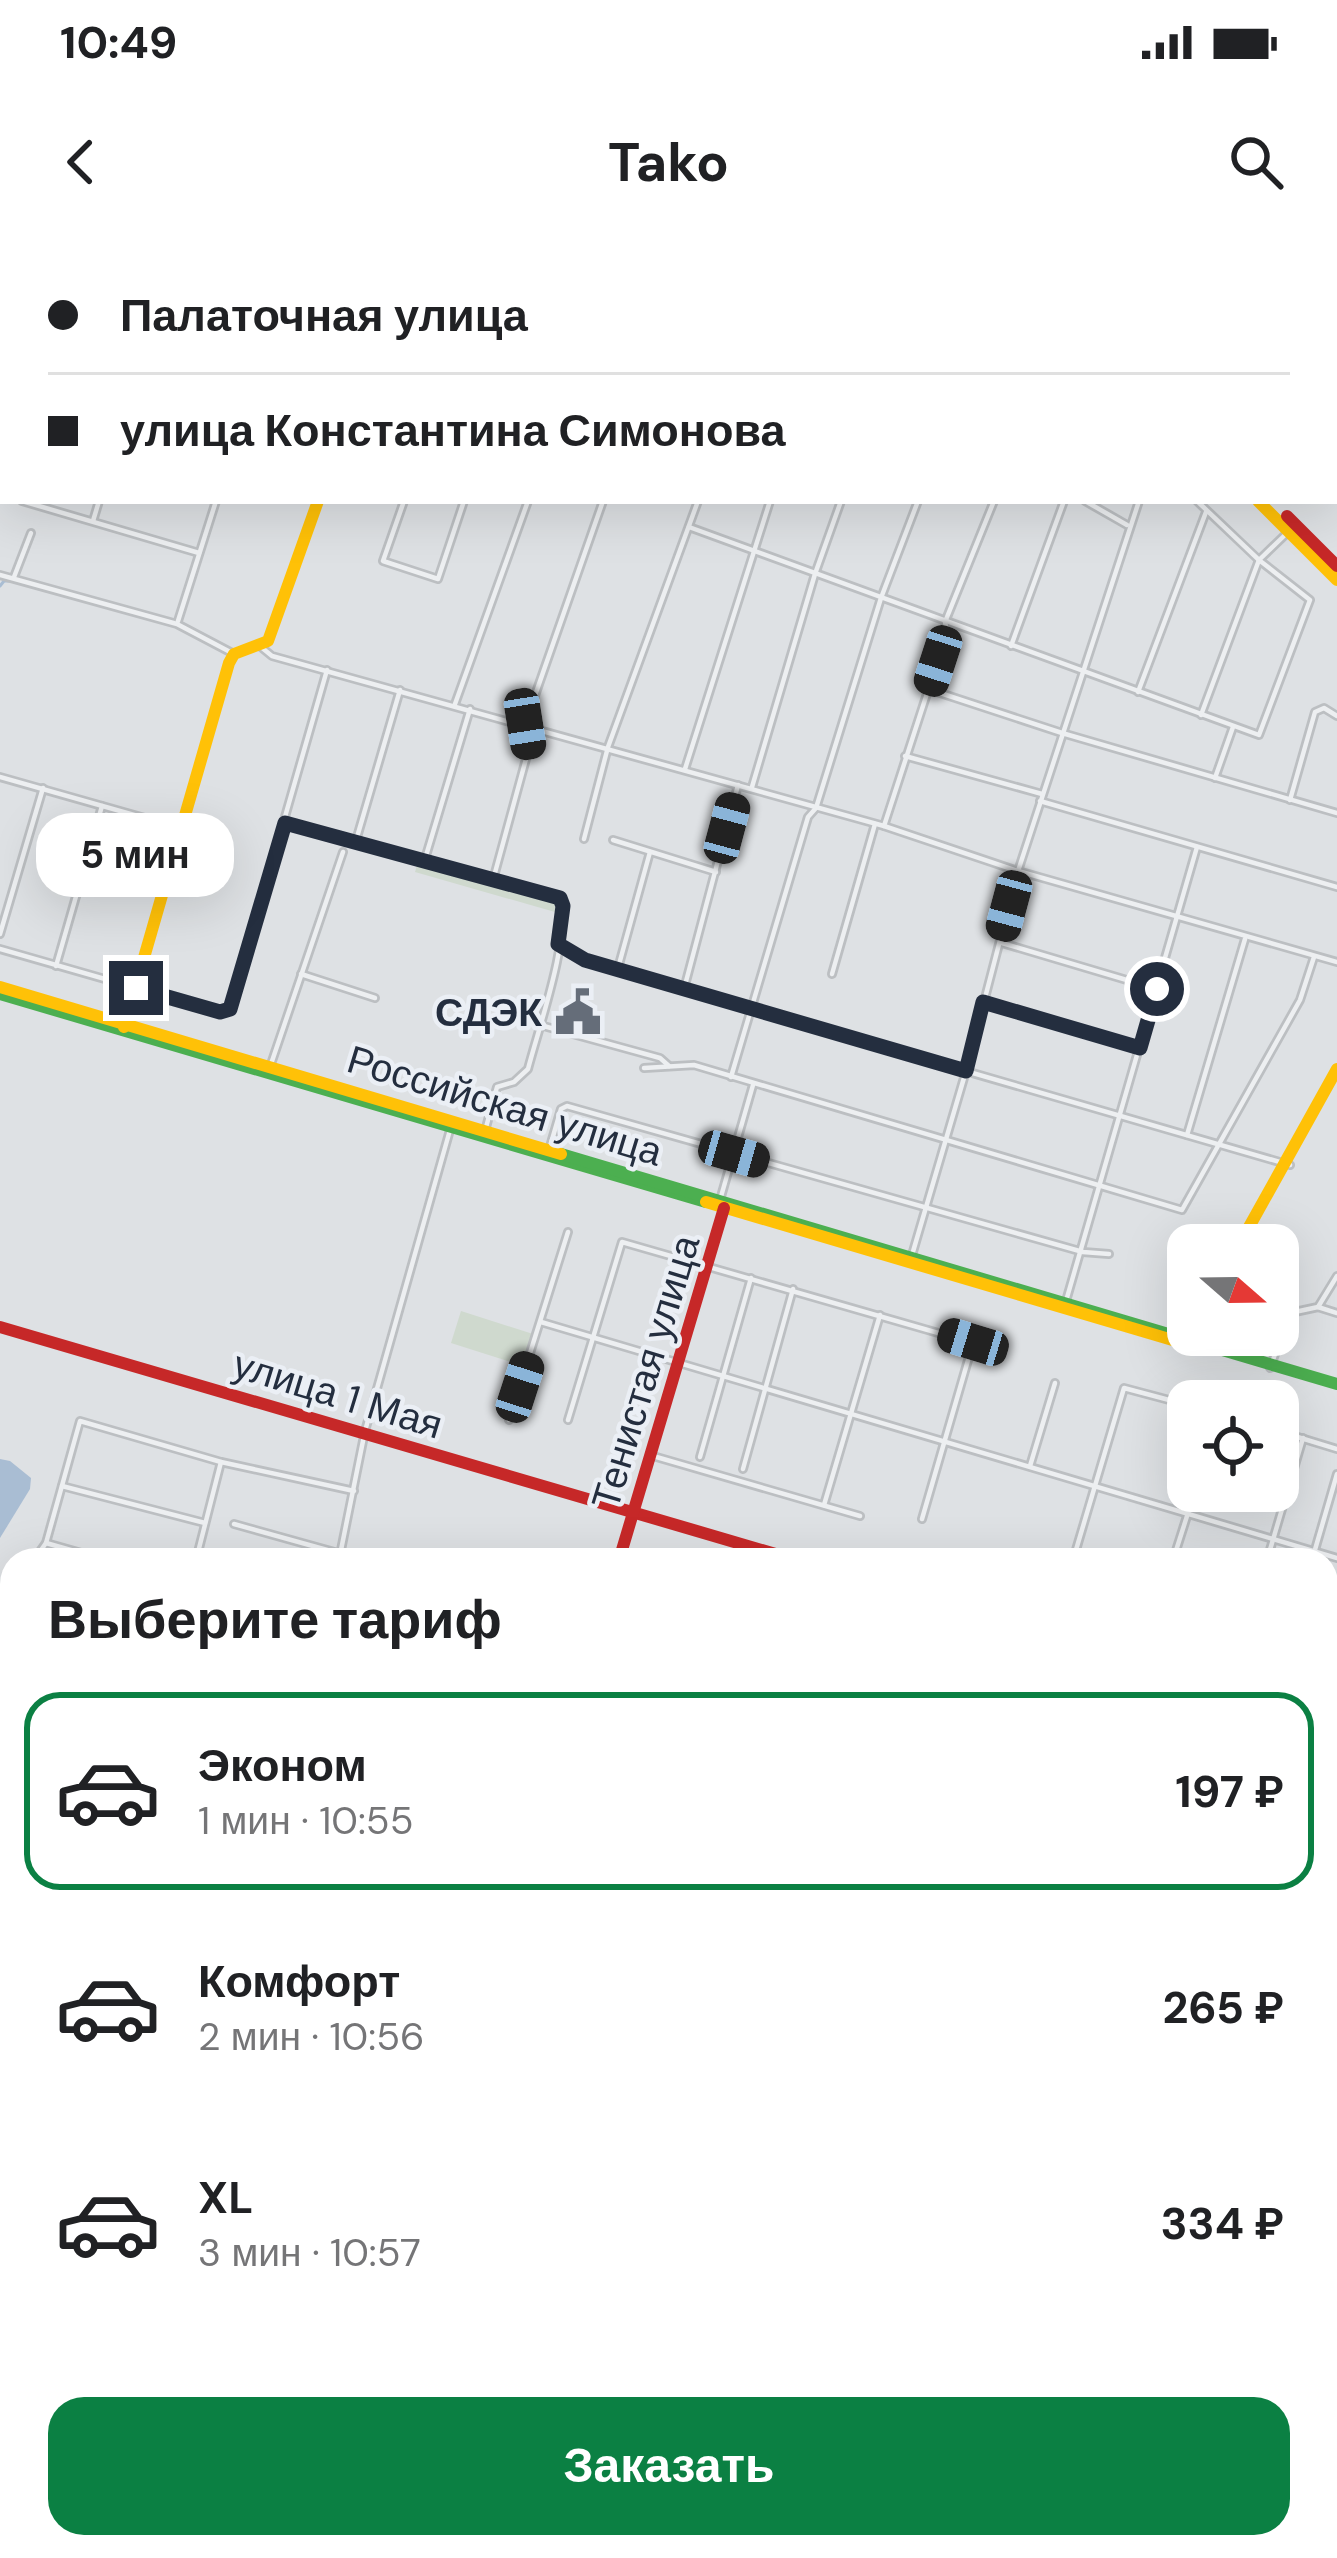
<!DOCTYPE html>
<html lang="ru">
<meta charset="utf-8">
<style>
body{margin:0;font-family:"DM Sans",sans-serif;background:#f6f6f6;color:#202124;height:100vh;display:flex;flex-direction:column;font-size:45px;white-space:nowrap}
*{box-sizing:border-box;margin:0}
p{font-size:39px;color:#757577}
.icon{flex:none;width:66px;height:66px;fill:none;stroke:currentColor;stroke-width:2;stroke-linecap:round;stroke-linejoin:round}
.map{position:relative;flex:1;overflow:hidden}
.panel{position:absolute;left:0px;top:1308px;width:1338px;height:1011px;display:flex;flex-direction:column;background:#fff;border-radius:36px 36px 0 0;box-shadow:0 12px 48px #0002}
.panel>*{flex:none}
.hud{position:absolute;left:0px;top:0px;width:1338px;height:264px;box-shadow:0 12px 48px #0002;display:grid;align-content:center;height:264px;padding:0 48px;background:#fff}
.needle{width:78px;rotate:110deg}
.controls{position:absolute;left:1167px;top:984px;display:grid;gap:24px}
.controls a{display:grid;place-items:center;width:132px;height:132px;border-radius:24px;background:#fff;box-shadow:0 12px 48px #0002;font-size:60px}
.end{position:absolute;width:54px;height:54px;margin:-27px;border:15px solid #242e3f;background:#fff;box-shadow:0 0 0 6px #fff}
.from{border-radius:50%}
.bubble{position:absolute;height:84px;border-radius:36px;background:#fff;box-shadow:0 12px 48px #0002;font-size:39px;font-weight:700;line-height:84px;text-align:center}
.car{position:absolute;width:36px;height:72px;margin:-36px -18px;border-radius:15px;box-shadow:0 0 9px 3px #0007;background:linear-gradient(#222 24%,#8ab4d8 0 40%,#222 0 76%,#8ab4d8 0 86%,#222 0)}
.hud b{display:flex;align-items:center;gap:42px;height:114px;font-size:45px}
.hud b+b{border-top:3px solid #e0e0e0}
.hud i{width:30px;height:30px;background:#202124}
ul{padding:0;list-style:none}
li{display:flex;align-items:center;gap:36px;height:198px;margin:0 24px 18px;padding:0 24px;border:6px solid transparent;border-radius:36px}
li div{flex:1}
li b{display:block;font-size:45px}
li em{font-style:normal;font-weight:700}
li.active{border-color:#0b8043}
li>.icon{width:108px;height:108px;stroke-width:1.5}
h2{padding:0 48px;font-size:54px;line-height:144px}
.action{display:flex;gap:24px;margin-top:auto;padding:24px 48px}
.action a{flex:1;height:138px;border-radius:36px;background:#0b8043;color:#fff;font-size:48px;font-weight:700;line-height:138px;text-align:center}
.status{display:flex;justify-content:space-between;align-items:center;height:84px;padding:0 60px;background:#fff;direction:ltr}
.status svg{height:33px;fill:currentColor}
header{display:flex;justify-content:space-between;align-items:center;height:156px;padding:0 48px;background:#fff;font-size:54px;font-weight:700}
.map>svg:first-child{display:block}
.green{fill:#cfd9ce}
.water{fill:#a9bdd3}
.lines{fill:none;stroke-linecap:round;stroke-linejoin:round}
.stream{stroke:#a9bdd3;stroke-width:3}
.street-casing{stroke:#bcbfc2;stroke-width:10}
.street{stroke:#edeff1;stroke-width:4.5}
.fast{stroke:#4caf50;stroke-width:12}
.slow{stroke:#ffc107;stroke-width:12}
.jam{stroke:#c62828;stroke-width:12}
.rail-casing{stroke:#c6c8cc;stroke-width:8}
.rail{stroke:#ebeff5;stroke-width:3;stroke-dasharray:9;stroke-linecap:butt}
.route{stroke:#242e3f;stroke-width:15}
.labels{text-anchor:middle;stroke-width:9;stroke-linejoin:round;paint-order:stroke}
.poi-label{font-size:39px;font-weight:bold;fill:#242e3f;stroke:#ebeff5;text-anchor:end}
.street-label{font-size:39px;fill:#242e3f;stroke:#ebeff5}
</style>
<div class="status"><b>10:49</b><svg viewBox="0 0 49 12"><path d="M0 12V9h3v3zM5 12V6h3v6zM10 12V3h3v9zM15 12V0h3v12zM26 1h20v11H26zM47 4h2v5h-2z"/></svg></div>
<header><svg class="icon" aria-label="back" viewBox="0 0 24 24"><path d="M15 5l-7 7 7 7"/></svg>Tako<svg class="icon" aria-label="search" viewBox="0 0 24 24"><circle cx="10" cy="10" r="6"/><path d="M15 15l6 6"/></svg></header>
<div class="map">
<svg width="1337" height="2318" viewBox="0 0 1337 2318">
<rect width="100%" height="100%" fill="#dee1e4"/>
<g class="green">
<polygon points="418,622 555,660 555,672 415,632"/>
<polygon points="461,1071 533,1094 523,1126 451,1103"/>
<polygon points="1326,1531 1337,1534 1337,1873 1326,1870"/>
<polygon points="0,1605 12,1610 12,2040 0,2036"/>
<polygon points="1337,2249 1337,2318 1056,2318 1060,2307 1326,2307 1326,2272 1329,2272"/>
</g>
<g class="water">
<polygon points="0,1219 10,1221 31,1238 30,1249 0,1298"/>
<polygon points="1326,2090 1337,2094 1337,2249 1329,2273 1326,2272"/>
</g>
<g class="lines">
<polyline class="stream" points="0,346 4,341 13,341"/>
<defs>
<g id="street">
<polyline points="10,0 21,3"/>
<polyline points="194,0 202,3"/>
<polyline points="545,0 550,3"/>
<polyline points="119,3 121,0"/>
<polyline points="492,3 493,0"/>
<polyline points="553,3 555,0"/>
<polyline points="619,3 620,0"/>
<polyline points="695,3 696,0"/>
<polyline points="790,3 791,0"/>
<polyline points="1086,3 1088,0"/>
<polyline points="1158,3 1160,0"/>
<polyline points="1234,3 1236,0"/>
<polyline points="1314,3 1316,0"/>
<polyline points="1335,84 1337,81"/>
<polyline points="0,136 3,133"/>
<polyline points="0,181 3,181"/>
<polyline points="1335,210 1337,207"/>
<polyline points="0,254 3,255"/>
<polyline points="22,261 199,313"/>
<polyline points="404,261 383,321 438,339 464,261"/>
<polyline points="1085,261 1127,285"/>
<polyline points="93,281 99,261"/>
<polyline points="689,287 1259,495 1310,360 1259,320 1197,261"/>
<polyline points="0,335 177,384 234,414"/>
<polyline points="14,337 31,293"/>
<polyline points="178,381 216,261"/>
<polyline points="1011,406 1064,261"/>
<polyline points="261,407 272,416 884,586 1018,631 1337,722"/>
<polyline points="928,449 1062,493 1337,573"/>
<polyline points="1138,452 1206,272"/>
<polyline points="455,464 528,261"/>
<polyline points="1201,475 1259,320 1286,294"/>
<polyline points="905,516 1042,554"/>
<polyline points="685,529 770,261"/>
<polyline points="0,537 180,588"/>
<polyline points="1215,538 1233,487"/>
<polyline points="752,547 815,334 841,261"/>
<polyline points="1290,560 1315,472 1324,468 1337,476"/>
<polyline points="1040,561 1337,647"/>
<path d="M285 583 560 658C572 694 538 790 528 829L514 842 497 847 485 891"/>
<polyline points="884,586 947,392 945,382 994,261"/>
<polyline points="584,599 608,507 698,261"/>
<polyline points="613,600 716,632"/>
<polyline points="355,604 400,450"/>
<polyline points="425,619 470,469"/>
<polyline points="493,640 529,508 525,484 603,261"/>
<polyline points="0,694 43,548"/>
<polyline points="1002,703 1157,749"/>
<polyline points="558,704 585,720 617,730 1290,925"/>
<polyline points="0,709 220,772 230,769 327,430"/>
<polyline points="56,726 102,566"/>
<polyline points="618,728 650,612"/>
<polyline points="301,734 375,758"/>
<polyline points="832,734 875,584"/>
<polyline points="684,749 738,545"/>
<polyline points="985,762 1140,809"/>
<polyline points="540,785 660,818 669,826"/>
<polyline points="270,827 343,612"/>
<polyline points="644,828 694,825 1182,970 1300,760 1314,717"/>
<polyline points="731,837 808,577 816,568 881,358 918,261"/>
<polyline points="1187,895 1245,699"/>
<polyline points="549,910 561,869 567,866 1083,1012 1109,1014"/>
<polyline points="720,960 753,845"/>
<polyline points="912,1015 966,831 1018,631 1139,261"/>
<polyline points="1066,1061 1197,607"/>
<polyline points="1318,1067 1337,1073"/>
<polyline points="541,1082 1337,1318"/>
<polyline points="1270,1128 1290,1073 1318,1067 1337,1036"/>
<polyline points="509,1180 568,992"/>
<polyline points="568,1180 622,1002 973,1103 922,1279"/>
<polyline points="1278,1191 1337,1209"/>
<polyline points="653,1216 860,1276"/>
<polyline points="700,1217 751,1038"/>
<polyline points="1030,1226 1055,1143"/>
<polyline points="743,1229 793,1049"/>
<polyline points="62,1246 205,1283"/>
<polyline points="824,1265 880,1075"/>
<polyline points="234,1284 338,1313"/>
<polyline points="46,1303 106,1320"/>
<polyline points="34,1320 46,1303 80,1181 221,1222 354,1251"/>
<polyline points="196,1320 221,1222"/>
<polyline points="339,1320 365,1191 450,890"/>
<polyline points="1073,1320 1124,1148 1188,1165"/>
<polyline points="1173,1320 1195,1251"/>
<polyline points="1267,1320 1303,1198"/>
<polyline points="1312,1320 1337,1234"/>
<polyline points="12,1353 8,1364 12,1367"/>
<polyline points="0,1379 12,1379"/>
<polyline points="0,1408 12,1412"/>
<polyline points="1326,1426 1337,1393"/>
<polyline points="0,1452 12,1457"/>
<polyline points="0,1536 12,1540"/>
<polyline points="1326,1545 1329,1534"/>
<polyline points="0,1582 12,1587"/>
<polyline points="1326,1692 1337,1655"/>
<polyline points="1326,1703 1337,1706"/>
<polyline points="1326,1837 1337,1801"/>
<polyline points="1326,1869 1337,1873"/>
<polyline points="0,1927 12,1894"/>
<polyline points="0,1942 12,1946"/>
<polyline points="0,2031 12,2036"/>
<polyline points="0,2232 12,2199"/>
<polyline points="827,2307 860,2318"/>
<polyline points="55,2318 59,2307"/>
<polyline points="139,2318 142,2307"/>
<polyline points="214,2318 218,2307"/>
<polyline points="304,2318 307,2307"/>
<polyline points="506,2318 510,2307"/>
<polyline points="580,2318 584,2307"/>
<polyline points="655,2318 659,2307"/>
<polyline points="730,2318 733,2307"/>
<polyline points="804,2318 807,2307"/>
</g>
</defs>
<use href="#street" class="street-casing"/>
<use href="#street" class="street"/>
<g class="fast">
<polyline points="0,754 706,962"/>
<polyline points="561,914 1337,1144"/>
<polyline points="1326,1475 1337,1479"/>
<polyline points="416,2318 419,2307"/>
</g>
<g class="slow">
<polyline points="853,0 859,3"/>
<polyline points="412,3 414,0"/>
<polyline points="1258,261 1337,340"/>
<polyline points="0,747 561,914"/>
<polyline points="124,787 229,423 234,414 268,401 318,261"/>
<polyline points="706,962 1203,1109"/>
<polyline points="1239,1005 1337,829"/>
</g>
<g class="jam">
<polyline points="840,0 845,3"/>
<polyline points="1287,276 1337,326"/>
<polyline points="0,1087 796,1320"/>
<polyline points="619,1320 724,968"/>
<polyline points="1326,1895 1337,1897"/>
</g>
<defs>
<g id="rail">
<polyline points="916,0 922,3"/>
<polyline points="1335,231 1337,232"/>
</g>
</defs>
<use href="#rail" class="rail-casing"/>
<use href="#rail" class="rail"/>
</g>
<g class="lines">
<polyline class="route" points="136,748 220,772 230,769 285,583 560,658 563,666 558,704 585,720 966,831 983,762 1140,808 1157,749"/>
</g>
<defs>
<symbol id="civic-bare" viewBox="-9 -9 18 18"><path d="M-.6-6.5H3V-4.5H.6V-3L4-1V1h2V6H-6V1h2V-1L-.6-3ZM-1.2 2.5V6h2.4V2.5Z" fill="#656d79" stroke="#ebeff5" stroke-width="2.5" paint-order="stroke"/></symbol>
</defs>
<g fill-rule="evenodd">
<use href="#civic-bare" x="545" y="739" width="66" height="66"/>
</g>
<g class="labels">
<g class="poi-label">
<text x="542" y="786">СДЭК</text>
</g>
<g class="street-label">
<text transform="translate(505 865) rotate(17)" y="14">Российская улица</text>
<text transform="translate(645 1132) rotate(-73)" y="14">Тенистая улица</text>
<text transform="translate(338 1154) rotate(17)" y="14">улица 1 Мая</text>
</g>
</g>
</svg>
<div class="controls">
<a><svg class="needle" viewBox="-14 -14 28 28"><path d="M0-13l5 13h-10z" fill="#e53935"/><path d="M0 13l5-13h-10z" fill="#757577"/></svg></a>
<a><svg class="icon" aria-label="locate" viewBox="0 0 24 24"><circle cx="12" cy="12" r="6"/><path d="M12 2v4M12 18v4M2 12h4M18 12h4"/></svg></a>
</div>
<i class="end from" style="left:1157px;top:749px"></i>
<i class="end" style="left:136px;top:748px"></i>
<div class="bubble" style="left:36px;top:573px;width:198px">5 мин</div>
<i class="car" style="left:938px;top:421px;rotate:198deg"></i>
<i class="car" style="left:525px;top:484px;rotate:171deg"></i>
<i class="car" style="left:727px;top:588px;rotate:15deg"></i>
<i class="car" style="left:1009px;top:666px;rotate:195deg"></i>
<i class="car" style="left:734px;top:914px;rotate:106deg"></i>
<i class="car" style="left:973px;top:1102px;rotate:287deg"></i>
<i class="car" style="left:520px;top:1147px;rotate:18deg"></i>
<div class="hud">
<b><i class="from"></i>Палаточная улица</b>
<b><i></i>улица Константина Симонова</b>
</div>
<section class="panel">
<h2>Выберите тариф</h2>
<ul>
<li class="active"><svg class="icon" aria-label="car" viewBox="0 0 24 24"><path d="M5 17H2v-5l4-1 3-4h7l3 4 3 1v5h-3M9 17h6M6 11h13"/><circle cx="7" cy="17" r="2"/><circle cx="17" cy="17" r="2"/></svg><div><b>Эконом</b><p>1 мин · 10:55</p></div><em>197 ₽</em></li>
<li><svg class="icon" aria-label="car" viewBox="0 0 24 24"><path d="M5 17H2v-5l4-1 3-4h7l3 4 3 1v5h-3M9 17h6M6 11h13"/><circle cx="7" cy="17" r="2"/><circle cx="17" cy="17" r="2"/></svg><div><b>Комфорт</b><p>2 мин · 10:56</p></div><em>265 ₽</em></li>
<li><svg class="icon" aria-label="car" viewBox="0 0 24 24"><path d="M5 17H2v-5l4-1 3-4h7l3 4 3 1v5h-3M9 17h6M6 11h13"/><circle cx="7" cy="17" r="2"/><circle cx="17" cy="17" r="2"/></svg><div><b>XL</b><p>3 мин · 10:57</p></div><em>334 ₽</em></li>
</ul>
<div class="action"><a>Заказать</a></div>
</section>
</div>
